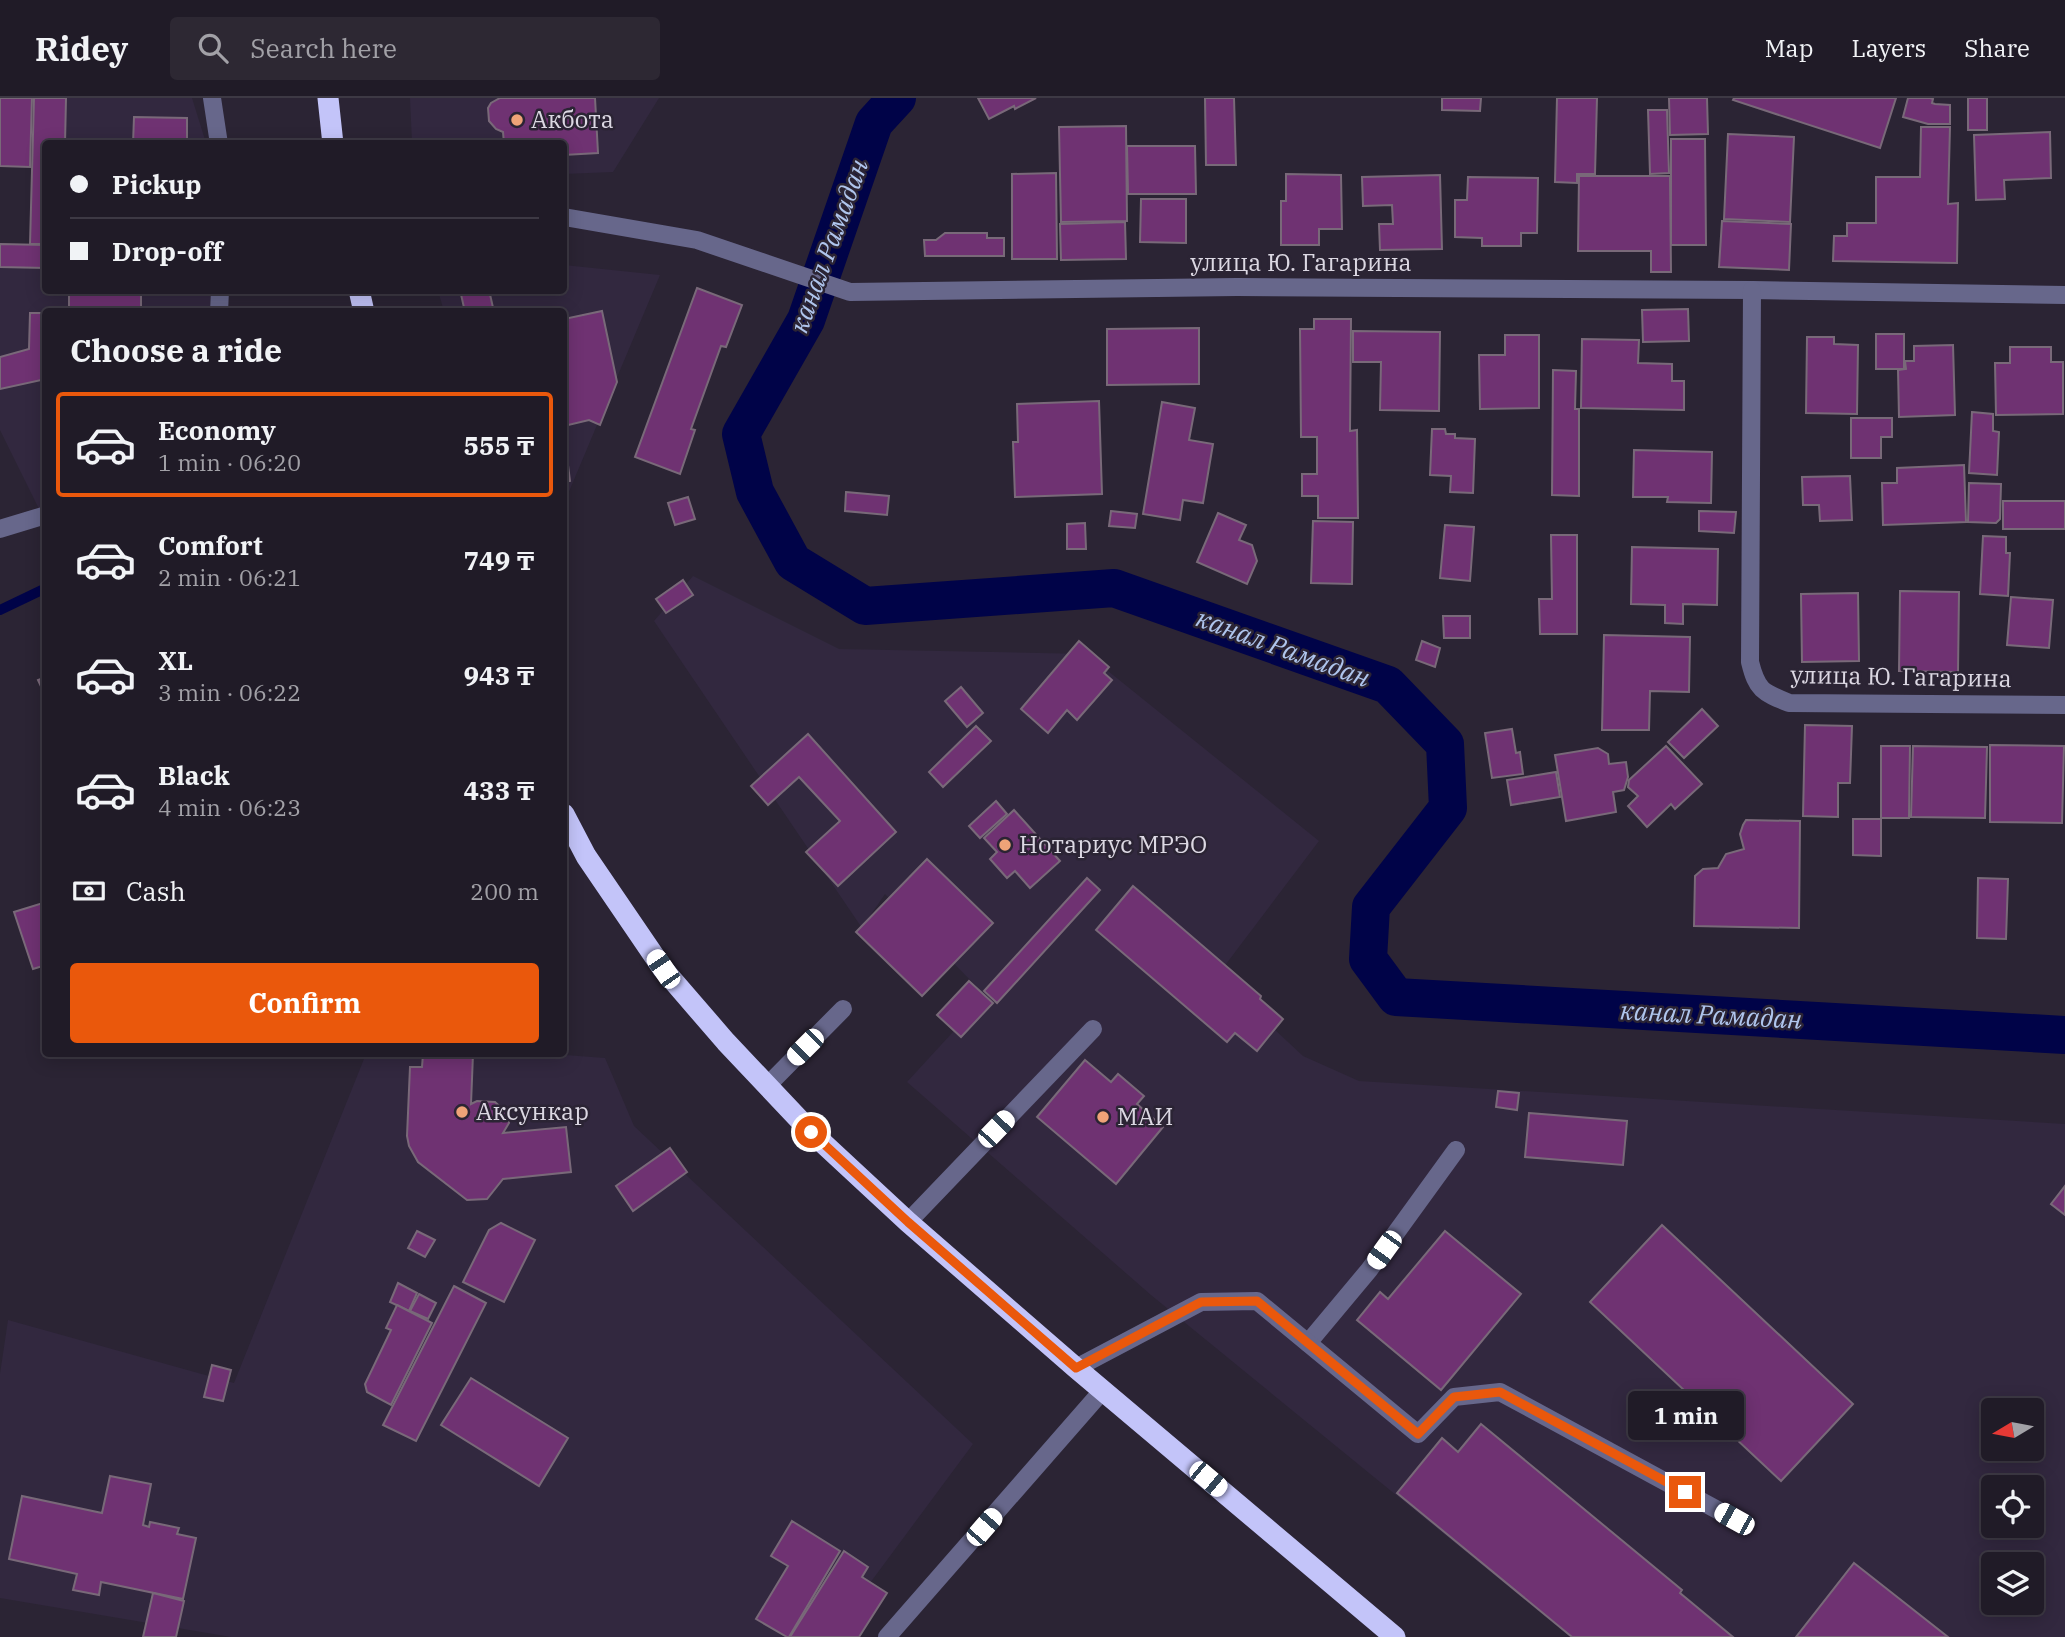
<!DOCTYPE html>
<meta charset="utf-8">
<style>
body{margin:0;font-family:"IBM Plex Serif",serif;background:#2d2833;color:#f1f3f6;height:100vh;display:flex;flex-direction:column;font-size:26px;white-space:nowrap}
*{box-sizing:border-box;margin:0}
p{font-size:23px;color:#a2a1a7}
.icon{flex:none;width:38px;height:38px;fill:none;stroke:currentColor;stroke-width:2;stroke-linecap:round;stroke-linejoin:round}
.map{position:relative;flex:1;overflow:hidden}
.drawer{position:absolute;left:42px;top:210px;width:525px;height:749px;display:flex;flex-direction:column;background:#201b27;border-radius:7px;box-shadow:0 4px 18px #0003,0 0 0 2px #3d3944}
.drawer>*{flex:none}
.guide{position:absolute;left:42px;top:42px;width:525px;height:154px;border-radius:7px;box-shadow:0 4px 18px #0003,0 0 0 2px #3d3944;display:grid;align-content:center;height:154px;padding:0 28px;background:#201b27}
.needle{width:46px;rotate:260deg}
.controls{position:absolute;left:1981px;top:1300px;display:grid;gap:14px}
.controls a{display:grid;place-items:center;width:63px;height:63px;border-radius:7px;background:#201b27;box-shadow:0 4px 18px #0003,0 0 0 2px #3d3944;font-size:35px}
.end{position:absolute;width:32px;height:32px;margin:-16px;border:9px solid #ea580c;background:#fff;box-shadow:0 0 0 4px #fff}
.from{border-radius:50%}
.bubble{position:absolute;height:49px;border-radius:7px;background:#201b27;box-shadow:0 4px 18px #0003,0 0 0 2px #3d3944;font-size:23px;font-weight:700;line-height:49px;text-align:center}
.car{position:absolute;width:21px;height:42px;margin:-21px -10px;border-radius:9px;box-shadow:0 0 5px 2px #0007;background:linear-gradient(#fff 24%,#345 0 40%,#fff 0 76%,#345 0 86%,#fff 0)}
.guide b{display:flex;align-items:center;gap:24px;height:66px;font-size:26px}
.guide b+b{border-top:2px solid #3d3944}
.guide i{width:18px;height:18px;background:#f1f3f6}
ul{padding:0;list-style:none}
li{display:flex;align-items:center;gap:21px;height:105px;margin:0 14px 10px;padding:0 14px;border:4px solid transparent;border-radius:7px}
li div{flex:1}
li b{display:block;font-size:26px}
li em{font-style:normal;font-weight:700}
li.on{border-color:#ea580c}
li>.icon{width:63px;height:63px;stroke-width:1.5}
h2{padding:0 28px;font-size:32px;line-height:84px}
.pay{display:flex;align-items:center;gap:18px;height:77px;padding:0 28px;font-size:26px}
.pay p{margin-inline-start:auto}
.cta{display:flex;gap:14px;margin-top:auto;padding:14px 28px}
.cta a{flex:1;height:80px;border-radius:7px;background:#ea580c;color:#fff;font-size:28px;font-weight:700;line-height:80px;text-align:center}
header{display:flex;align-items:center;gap:42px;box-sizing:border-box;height:98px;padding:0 35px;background:#201b27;border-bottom:2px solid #3d3944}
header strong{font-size:33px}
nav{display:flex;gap:38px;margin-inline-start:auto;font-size:24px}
.search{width:490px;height:63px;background:#2d2833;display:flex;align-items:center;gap:18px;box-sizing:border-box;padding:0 24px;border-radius:7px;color:#a2a1a7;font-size:26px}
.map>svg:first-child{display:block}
.built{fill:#32283f;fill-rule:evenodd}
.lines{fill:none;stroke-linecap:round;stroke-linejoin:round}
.stream{stroke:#000348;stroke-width:10}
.canal{stroke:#000348;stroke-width:38}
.building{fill:#6f3272;stroke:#796979;stroke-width:2}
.minor{stroke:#67678b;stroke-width:18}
.highway{stroke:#c3c4f9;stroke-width:21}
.route{stroke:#ea580c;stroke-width:9}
.poi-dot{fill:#efa378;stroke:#2b2434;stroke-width:2.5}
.labels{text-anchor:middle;stroke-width:5;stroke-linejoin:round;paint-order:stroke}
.poi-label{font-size:24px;fill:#dcd8e3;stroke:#2b2434;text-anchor:start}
.street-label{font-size:24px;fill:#dcd8e3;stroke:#2b2434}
.water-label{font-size:26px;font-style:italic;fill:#afc5ed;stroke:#2b2434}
</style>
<header>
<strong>Ridey</strong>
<div class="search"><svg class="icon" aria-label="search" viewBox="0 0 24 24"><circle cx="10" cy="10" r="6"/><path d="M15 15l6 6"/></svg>Search here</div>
<nav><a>Map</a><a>Layers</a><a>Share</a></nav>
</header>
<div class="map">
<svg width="2065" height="1539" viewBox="0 0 2065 1539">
<rect width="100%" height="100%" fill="#2b2434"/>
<g class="built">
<polygon points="39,0 192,0 206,45 46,46 46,192 211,193 210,213 46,214 46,412 41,415 0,332 0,147 34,148"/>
<polygon points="410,0 659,0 613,74 564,76 564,46 412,45"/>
<polygon points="564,167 660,177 568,396 564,398 564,214 444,213 438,193 564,192"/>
<path d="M693 478 839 551 1087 556 1319 743 1217 878 1303 958 1359 983 2065 1026V1539H1570L1151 1197 907 984 986 898 885 796 862 830 654 523ZM1993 1312H2032V1351H1993ZM1993 1390H2032V1428H1993ZM1993 1466H2032V1505H1993Z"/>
<polygon points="366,956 552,956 605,960 634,1028 973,1346 830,1539 231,1539 0,1500 0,1276 8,1222 234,1285"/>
</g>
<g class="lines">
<polyline class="stream" points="0,512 46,490"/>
<polyline class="canal" points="897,0 874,25 806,222 741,336 755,394 793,464 865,508 1114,490 1388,587 1445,646 1448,710 1371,809 1368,861 1396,899 2065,937"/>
</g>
<g class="building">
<polygon points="0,0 32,0 30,69 0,68"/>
<polygon points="34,0 66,0 65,46 46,46 46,146 30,146"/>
<polygon points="500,0 595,0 598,55 564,57 564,46 504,46 503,34 496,31 489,23 488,10 491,5"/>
<polygon points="978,0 1036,0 1015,11 1014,8 989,21"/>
<polygon points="1205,0 1234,0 1236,67 1206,67"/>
<polygon points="1442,0 1481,0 1480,13 1442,12"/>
<polygon points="1557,0 1597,0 1595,76 1577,76 1577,85 1555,84"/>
<polygon points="1669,0 1707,0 1708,36 1670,37"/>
<polygon points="1734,0 1896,0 1880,50 1733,2"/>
<polygon points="1908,0 1930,0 1933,1 1932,5 1935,6 1950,7 1950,26 1928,26 1903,19"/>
<rect x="1968" y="0" width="19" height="32"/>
<polygon points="1648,12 1667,12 1669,75 1650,76"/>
<polygon points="134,19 187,20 187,46 133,46"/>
<polygon points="1126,28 1127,123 1061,124 1059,29"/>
<polygon points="1921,29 1950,29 1948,106 1958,105 1957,165 1833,163 1834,138 1847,138 1847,125 1876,125 1876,79 1920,79"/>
<polygon points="2050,34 2051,80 2004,82 2005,101 1976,102 1974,37"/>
<polygon points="1728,36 1794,39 1790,124 1724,121"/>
<polygon points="1671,41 1705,41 1706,147 1671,147"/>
<polygon points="1127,48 1195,48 1196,96 1128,96"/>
<polygon points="1056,75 1057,161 1012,161 1012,76"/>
<polygon points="1286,76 1341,77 1342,131 1319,131 1319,147 1281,147 1281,103 1286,103"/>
<polygon points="1440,77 1442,151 1380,152 1379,126 1393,126 1392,107 1363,108 1362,79"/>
<polygon points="1579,78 1670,78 1671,174 1651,174 1651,153 1578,153"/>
<polygon points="1468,79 1538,80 1537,135 1521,135 1521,148 1482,148 1482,140 1455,139 1455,102 1467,102"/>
<polygon points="1141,101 1186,101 1186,145 1140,144"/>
<polygon points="1722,123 1791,126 1789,172 1719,169"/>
<polygon points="1125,124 1126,161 1061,162 1060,126"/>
<polygon points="945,135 987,135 987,140 1004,140 1004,158 925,158 924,142 936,142"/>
<polygon points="0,146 46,147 46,170 0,169"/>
<polygon points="697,190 742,207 726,249 721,248 691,331 695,332 680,376 635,359"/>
<polygon points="460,192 489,192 494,214 465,214"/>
<polygon points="69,195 141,197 141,214 69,214"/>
<polygon points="1688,211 1689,243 1643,244 1642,212"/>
<polygon points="602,213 617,284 600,327 589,322 564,328 564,221"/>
<polygon points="30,215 46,215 46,281 0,291 0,259 29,251"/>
<polygon points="1314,221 1351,221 1350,333 1357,332 1358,420 1318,420 1318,398 1302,398 1302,376 1317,376 1317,339 1301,339 1300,231 1314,231"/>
<polygon points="1199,230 1199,286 1107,287 1107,231"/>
<polygon points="1353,233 1440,234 1439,313 1380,312 1381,264 1353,264"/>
<rect x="1876" y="236" width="28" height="35"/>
<polygon points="1505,237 1539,237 1539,310 1480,311 1479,257 1505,257"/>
<polygon points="1807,239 1834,239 1834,246 1858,247 1857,316 1806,315"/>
<polygon points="1582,241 1639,242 1638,265 1672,266 1672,283 1684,283 1684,312 1581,310"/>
<polygon points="1953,247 1955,317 1899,319 1898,272 1906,271 1905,263 1914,263 1914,248"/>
<polygon points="2010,249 2051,249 2051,264 2063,264 2063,316 1996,317 1995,265 2010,265"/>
<polygon points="1553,272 1576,273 1575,311 1579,311 1579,398 1552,397"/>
<polygon points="1099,303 1102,396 1015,399 1013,344 1018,344 1017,306"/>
<polygon points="1162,304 1195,310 1189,342 1213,346 1203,405 1183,402 1180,422 1143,416"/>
<polygon points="1972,314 1993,316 1993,333 1999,334 1997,377 1969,375"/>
<polygon points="1851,320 1892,320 1892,339 1881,339 1881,360 1851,360"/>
<polygon points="1432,331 1445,331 1446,336 1455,336 1455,340 1475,341 1473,395 1450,394 1451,378 1430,377"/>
<polygon points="1634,352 1712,354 1711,405 1667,404 1668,399 1633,399"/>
<polygon points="567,359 570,383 564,384 564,360"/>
<polygon points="1964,367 1966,424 1883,427 1882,385 1897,385 1897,370"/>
<polygon points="1850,378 1852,422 1820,423 1819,407 1803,407 1802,379"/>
<polygon points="1969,385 2001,386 2000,421 1996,425 1968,424"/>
<polygon points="846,394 889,398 887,417 845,413"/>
<polygon points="688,399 695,421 675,427 668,405"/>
<rect x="2003" y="403" width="62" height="28"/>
<polygon points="1111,413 1137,416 1135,430 1109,428"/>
<polygon points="1699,413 1736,414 1734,435 1699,433"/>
<polygon points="1218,415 1246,427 1239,442 1252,447 1257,463 1247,486 1197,464"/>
<polygon points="1313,423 1353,424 1352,486 1311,485"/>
<polygon points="1085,425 1086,451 1067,451 1067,426"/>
<polygon points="1445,427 1474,429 1470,483 1440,480"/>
<polygon points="1551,437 1577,437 1577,536 1540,536 1539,501 1552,501"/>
<polygon points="1983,438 2006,439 2006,455 2010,455 2008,498 1980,496"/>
<polygon points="1632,449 1718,451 1717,507 1683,506 1683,526 1665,525 1665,507 1631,506"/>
<polygon points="683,482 693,497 666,515 656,501"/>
<polygon points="1900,493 1959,494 1958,574 1899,573"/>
<polygon points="1858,495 1859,563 1802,564 1801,496"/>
<polygon points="2011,499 2053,502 2049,550 2007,547"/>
<polygon points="1443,518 1470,518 1470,540 1444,540"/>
<polygon points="1604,537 1690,539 1689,594 1650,593 1649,632 1602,632"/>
<polygon points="1079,543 1109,569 1104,575 1112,582 1077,622 1067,612 1048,635 1021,611"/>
<polygon points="1422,543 1440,550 1435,569 1416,562"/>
<polygon points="46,579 46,599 38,582"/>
<polygon points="961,589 983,615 967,629 945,603"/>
<polygon points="1702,611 1718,628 1684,660 1668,644"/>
<polygon points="1805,627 1852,628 1850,685 1838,685 1838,719 1803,718"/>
<polygon points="976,628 991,643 943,689 929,674"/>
<polygon points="1512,631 1516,655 1520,654 1523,676 1492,680 1485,635"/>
<polygon points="808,636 896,734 838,788 806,754 840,723 799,679 768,707 751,688"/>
<polygon points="1990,647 2064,648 2062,725 1990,724"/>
<polygon points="1666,648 1702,686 1675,711 1671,706 1647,729 1628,708 1638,698 1628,689 1629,682"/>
<polygon points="1881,648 1910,648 1909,720 1881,720"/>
<polygon points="1913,648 1987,649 1985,720 1911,719"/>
<polygon points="1598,650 1608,656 1609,666 1626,664 1628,679 1624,692 1613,694 1616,714 1566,723 1555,657"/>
<polygon points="1556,674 1560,699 1511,707 1507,682"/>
<polygon points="996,703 1007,716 980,740 969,728"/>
<polygon points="1014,712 1060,763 1030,790 1015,773 1007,780 990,761 997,754 984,740"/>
<polygon points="1853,721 1881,721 1881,758 1853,757"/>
<polygon points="1746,722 1800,723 1799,830 1694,828 1695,778 1703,771 1718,770 1726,756 1744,751 1740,736 1743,727"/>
<polygon points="927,761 993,825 922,898 856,834"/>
<polygon points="1087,780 1100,792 997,905 984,893"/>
<polygon points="1978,780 2008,781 2006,841 1977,840"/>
<polygon points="1133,788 1261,898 1260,901 1283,921 1257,953 1235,935 1227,944 1096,832"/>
<polygon points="46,804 46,867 33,871 14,814"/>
<polygon points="969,883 993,905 961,939 937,917"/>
<polygon points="423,956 473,956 471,1006 477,1003 495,1004 508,1016 509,1025 503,1035 566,1029 571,1074 503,1081 487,1101 467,1102 418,1064 409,1048 407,1038 410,969 422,969"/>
<polygon points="1085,962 1111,984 1118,976 1144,998 1137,1006 1163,1029 1116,1086 1037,1019"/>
<polygon points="1498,993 1519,995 1517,1012 1496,1009"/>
<polygon points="1529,1015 1627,1023 1623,1067 1525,1059"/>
<polygon points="670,1050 687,1074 633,1113 616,1088"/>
<polygon points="2065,1088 2065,1117 2051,1106"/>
<polygon points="501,1125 535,1142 504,1204 463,1184 489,1132"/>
<polygon points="1662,1127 1853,1306 1781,1383 1590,1204"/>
<polygon points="417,1133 435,1142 425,1159 408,1150"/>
<polygon points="1445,1133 1521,1196 1441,1292 1357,1222 1380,1194 1388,1201"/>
<polygon points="398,1185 417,1195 409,1213 390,1204"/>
<polygon points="454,1188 486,1205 416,1343 383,1327"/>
<polygon points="419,1196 436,1205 428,1221 410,1213"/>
<polygon points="397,1207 432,1225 391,1307 367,1294 365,1286 391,1232 386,1230"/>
<polygon points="212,1267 231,1272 223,1303 204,1299"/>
<polygon points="471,1280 568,1340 539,1388 441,1327"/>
<polygon points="1481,1326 1682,1492 1680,1495 1733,1539 1572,1539 1397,1395 1442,1340 1458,1354"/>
<polygon points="110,1378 151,1386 143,1427 149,1429 150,1424 179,1430 177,1436 196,1440 183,1501 101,1484 99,1497 73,1492 77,1476 9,1461 22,1398 102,1415"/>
<polygon points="792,1423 840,1453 789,1539 787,1539 756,1521 788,1468 771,1458"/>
<polygon points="844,1453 868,1469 862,1479 887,1495 859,1539 790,1539"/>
<polygon points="1854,1465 1948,1539 1796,1539"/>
<polygon points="153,1495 184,1503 176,1539 143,1539"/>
</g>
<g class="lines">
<g class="minor">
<polyline points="212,0 219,46"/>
<polyline points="564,119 697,142 850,194 1237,189 1752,192 2065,197"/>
<path d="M1752 192 1750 564C1757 592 1762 594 1789 605L2065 607"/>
<polyline points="219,214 220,192"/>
<polyline points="0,431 46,417"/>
<polyline points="767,988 843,911"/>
<polyline points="908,1124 1093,931"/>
<polyline points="1308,1245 1369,1172 1456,1052"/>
<polyline points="1076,1270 1201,1204 1257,1203 1418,1336 1454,1299 1500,1294 1734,1421"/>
<polyline points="887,1539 1103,1292"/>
</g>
<g class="highway">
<polyline points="328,0 333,46"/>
<polyline points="359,192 364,214"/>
<polyline points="564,716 586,758 663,871 726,944 811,1034 908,1124 1076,1270 1395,1539"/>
</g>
</g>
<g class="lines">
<polyline class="route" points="811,1034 908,1124 1076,1270 1201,1204 1257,1203 1418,1336 1454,1299 1500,1294 1685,1394"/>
</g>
<g class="poi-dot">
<circle cx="517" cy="22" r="7"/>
<circle cx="1005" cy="747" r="7"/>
<circle cx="462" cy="1014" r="7"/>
<circle cx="1103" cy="1019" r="7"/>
</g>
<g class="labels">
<g class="poi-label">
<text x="531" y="30">Акбота</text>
<text x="1019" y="755">Нотариус МРЭО</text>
<text x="476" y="1022">Аксункар</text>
<text x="1117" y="1027">МАИ</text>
</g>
<g class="street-label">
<text x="1301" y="173">улица Ю. Гагарина</text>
<text transform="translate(1901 579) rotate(1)" y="8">улица Ю. Гагарина</text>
</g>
<g class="water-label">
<text transform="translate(829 148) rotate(-70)" y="9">канал Рамадан</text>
<text transform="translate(1283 550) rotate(20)" y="9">канал Рамадан</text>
<text transform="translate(1711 917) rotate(3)" y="9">канал Рамадан</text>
</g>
</g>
</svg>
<div class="controls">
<a><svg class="needle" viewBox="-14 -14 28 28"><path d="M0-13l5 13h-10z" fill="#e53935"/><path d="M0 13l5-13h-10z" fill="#a2a1a7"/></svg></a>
<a><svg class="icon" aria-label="locate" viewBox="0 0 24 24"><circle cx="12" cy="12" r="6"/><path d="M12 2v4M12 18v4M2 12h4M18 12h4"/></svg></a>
<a><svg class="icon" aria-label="layers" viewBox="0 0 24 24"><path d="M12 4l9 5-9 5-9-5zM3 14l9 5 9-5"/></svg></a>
</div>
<i class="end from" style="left:811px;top:1034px"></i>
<i class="end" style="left:1685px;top:1394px"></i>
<div class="bubble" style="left:1628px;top:1293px;width:116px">1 min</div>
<i class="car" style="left:663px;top:871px;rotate:326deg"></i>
<i class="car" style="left:805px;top:949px;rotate:225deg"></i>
<i class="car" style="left:996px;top:1031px;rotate:44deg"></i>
<i class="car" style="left:1384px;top:1152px;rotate:216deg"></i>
<i class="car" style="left:1208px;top:1381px;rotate:130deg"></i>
<i class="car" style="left:1734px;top:1421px;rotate:299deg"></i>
<i class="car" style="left:984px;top:1429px;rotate:41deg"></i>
<div class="guide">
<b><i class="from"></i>Pickup</b>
<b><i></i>Drop-off</b>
</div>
<section class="drawer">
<h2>Choose a ride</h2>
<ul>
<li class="on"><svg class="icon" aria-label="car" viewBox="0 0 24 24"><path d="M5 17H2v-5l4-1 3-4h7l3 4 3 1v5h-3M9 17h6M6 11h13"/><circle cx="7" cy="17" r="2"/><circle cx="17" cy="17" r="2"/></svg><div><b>Economy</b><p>1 min · 06:20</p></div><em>555 ₸</em></li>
<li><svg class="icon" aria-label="car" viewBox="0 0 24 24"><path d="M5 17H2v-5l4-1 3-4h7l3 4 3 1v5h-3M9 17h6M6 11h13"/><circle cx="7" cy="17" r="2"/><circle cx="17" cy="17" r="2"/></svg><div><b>Comfort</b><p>2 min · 06:21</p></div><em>749 ₸</em></li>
<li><svg class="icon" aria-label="car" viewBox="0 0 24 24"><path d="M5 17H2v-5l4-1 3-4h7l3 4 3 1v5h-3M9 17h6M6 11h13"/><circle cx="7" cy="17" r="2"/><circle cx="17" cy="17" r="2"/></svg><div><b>XL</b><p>3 min · 06:22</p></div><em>943 ₸</em></li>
<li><svg class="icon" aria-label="car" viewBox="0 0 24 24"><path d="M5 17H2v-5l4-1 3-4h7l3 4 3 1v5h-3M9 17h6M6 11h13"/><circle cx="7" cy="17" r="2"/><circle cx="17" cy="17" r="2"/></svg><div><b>Black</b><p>4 min · 06:23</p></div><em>433 ₸</em></li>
</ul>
<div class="pay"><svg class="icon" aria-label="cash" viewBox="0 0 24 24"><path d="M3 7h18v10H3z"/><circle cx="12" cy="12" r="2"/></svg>Cash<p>200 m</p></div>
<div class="cta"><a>Confirm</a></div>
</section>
</div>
